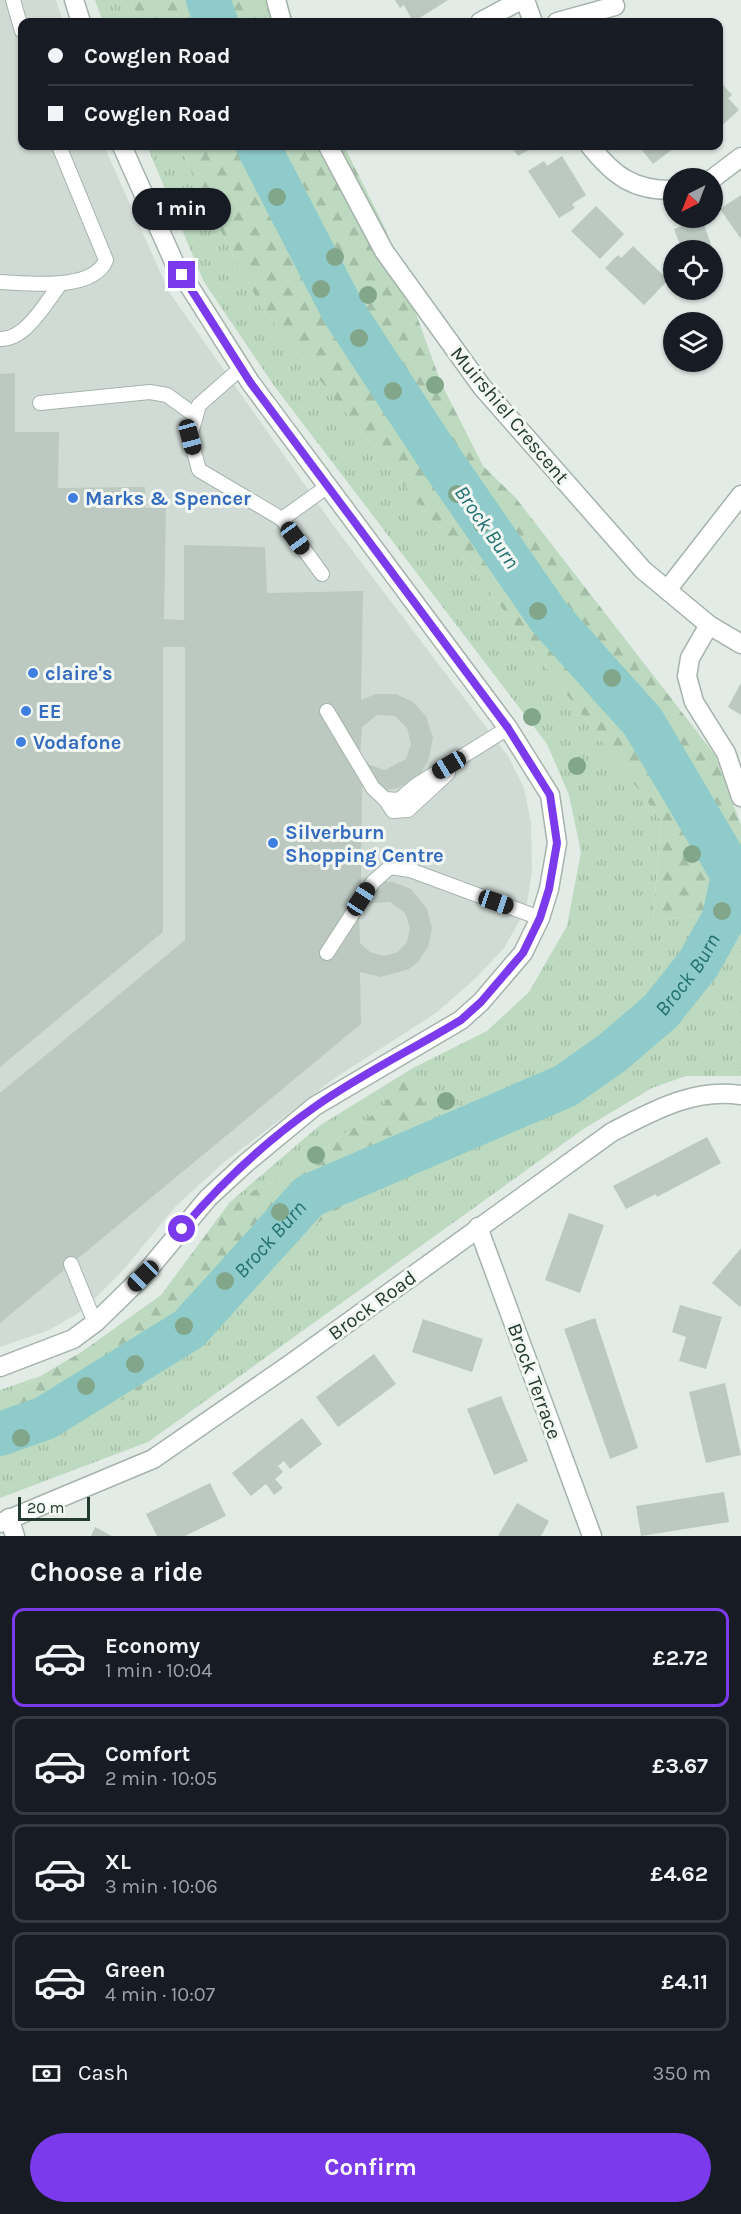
<!DOCTYPE html>
<meta charset="utf-8">
<style>
body{margin:0;font-family:Karla,sans-serif;background:#242831;color:#f1f3f6;height:100vh;display:flex;flex-direction:column;font-size:22px;white-space:nowrap}
*{box-sizing:border-box;margin:0}
p{font-size:20px;color:#9ea1a6}
.icon{flex:none;width:33px;height:33px;fill:none;stroke:currentColor;stroke-width:2;stroke-linecap:round;stroke-linejoin:round}
.map{position:relative;height:1536px;overflow:hidden}
.panel{display:flex;flex-direction:column;background:#171b24;flex:1}
.panel>*{flex:none}
.guide{position:absolute;left:18px;top:18px;width:705px;height:132px;border-radius:12px;box-shadow:0 2px 4px #0004;display:grid;align-content:center;height:132px;padding:0 30px;background:#171b24}
.needle{width:39px;rotate:222deg}
.tools{position:absolute;left:663px;top:168px;display:grid;gap:12px}
.tools a{display:grid;place-items:center;width:60px;height:60px;border-radius:50%;background:#171b24;box-shadow:0 2px 4px #0004;font-size:30px}
.scale{position:absolute;left:18px;bottom:15px;width:72px;box-sizing:border-box;padding-left:6px;border:3px solid #243b31;border-top:0;font-size:16px;line-height:21px;white-space:nowrap;color:#243b31;-webkit-text-stroke:4px #f3f8f4;paint-order:stroke}
.end{position:absolute;width:27px;height:27px;margin:-14px;border:8px solid #7c3aed;background:#fff;box-shadow:0 0 0 3px #fff}
.from{border-radius:50%}
.bubble{position:absolute;height:42px;border-radius:21px;background:#171b24;box-shadow:0 2px 4px #0004;font-size:20px;font-weight:700;line-height:42px;text-align:center}
.car{position:absolute;width:18px;height:36px;margin:-18px -9px;border-radius:8px;box-shadow:0 0 4px 2px #0007;background:linear-gradient(#222 24%,#8ab4d8 0 40%,#222 0 76%,#8ab4d8 0 86%,#222 0)}
.guide b{display:flex;align-items:center;gap:21px;height:57px;font-size:22px}
.guide b+b{border-top:2px solid #363941}
.guide i{width:15px;height:15px;background:#f1f3f6}
ul{padding:0;list-style:none}
li{display:flex;align-items:center;gap:18px;height:99px;margin:0 12px 9px;padding:0 18px;border:3px solid #363941;border-radius:12px}
li div{flex:1}
li b{display:block;font-size:22px}
li em{font-style:normal;font-weight:700}
li.current{border-color:#7c3aed}
li>.icon{width:54px;height:54px;stroke-width:1.5}
h2{padding:0 30px;font-size:27px;line-height:72px}
.pay{display:flex;align-items:center;gap:15px;height:66px;padding:0 30px;font-size:22px}
.pay p{margin-inline-start:auto}
.button{display:flex;gap:12px;margin-top:auto;padding:12px 30px}
.button a{flex:1;height:69px;border-radius:36px;background:#7c3aed;color:#fff;font-size:24px;font-weight:700;line-height:69px;text-align:center}
.map>svg:first-child{display:block}
.built{fill:#d1dbd5}
.grass{fill:url(#grass-tufts)}
.forest{fill:url(#forest-firs)}
.lines{fill:none;stroke-linecap:round;stroke-linejoin:round}
.river{stroke:#8fcbca;stroke-width:44}
.building{fill:#bbc9c1;fill-rule:evenodd}
.service-casing{stroke:#a5b3ac;stroke-width:16}
.minor-casing{stroke:#a5b3ac;stroke-width:21}
.tertiary-casing{stroke:#a5b3ac;stroke-width:21}
.service{stroke:#fff;stroke-width:14}
.minor{stroke:#fff;stroke-width:18}
.tertiary{stroke:#fff;stroke-width:18}
.tree{fill:#81a68a}
.route{stroke:#7c3aed;stroke-width:8}
.shop-dot{fill:#3f7fe0;stroke:#f3f8f4;stroke-width:2}
.labels{text-anchor:middle;stroke-width:6;stroke-linejoin:round;paint-order:stroke}
.street-label{font-size:20px;fill:#243b31;stroke:#f3f8f4}
.shop-label{font-size:20px;font-weight:bold;fill:#366cbe;stroke:#f3f8f4;text-anchor:start}
.water-label{font-size:21px;font-style:italic;fill:#237171;stroke:#f3f8f4}
</style>
<div class="map">
<svg width="741" height="1536" viewBox="0 0 741 1536">
<defs>
<pattern id="grass-tufts" width="24" height="20" patternUnits="userSpaceOnUse" patternTransform="scale(1.5)"><rect width="24" height="20" fill="#bddac0"/><path d="M3 7l-1-3M5 7V3M7 7l1-3M15 17l-1-3M17 17v-4M19 17l1-3" fill="none" stroke="#a2bca5"/></pattern>
<pattern id="forest-firs" width="22" height="20" patternUnits="userSpaceOnUse" patternTransform="scale(1.5)"><rect width="22" height="20" fill="#bddac0"/><path d="M5 1l3.5 6h-7zM16 11l3.5 6h-7z" fill="#a2bca5"/></pattern>
</defs>
<rect width="100%" height="100%" fill="#e2ebe6"/>
<polygon class="built" points="0,0 56,0 63,22 22,22 22,146 104,146 169,292 333,525 508,756 524,788 531,823 532,871 526,909 504,948 477,977 436,1013 335,1078 223,1163 176,1206 124,1269 82,1311 49,1330 0,1347"/>
<g class="grass">
<polygon points="95,0 131,0 139,22 103,22"/>
<polygon points="147,146 182,146 195,183 261,307 483,583 661,820 653,921 741,910 741,1076 686,1076 652,1088 585,1128 148,1442 0,1498 0,1390 40,1376 10,1394 190,1339 266,1257 354,1199 440,1159 413,1069 379,1110 288,1174 230,1202 319,1126 413,1068 487,1031 529,992 567,926 581,852 569,795 547,744 275,387 204,282"/>
</g>
<g class="forest">
<polygon points="131,0 287,0 293,22 139,22"/>
<polygon points="182,146 344,146 385,228 441,383 483,466 515,497 715,755 741,825 741,910 653,921 661,820 483,583 261,307 195,183"/>
<polygon points="413,1068 440,1159 354,1199 266,1257 136,1395 7,1439 10,1394 83,1351 161,1295 230,1202 288,1174 379,1110"/>
</g>
<g class="lines">
<g class="river">
<polyline points="208,0 216,22"/>
<path id="s1" d="M0 1434 45 1418 189 1329 309 1196 565 1086 612 1053 661 1011 699 963 724 918 733 875 643 722 549 617 438 456 343 311 258 146"/>
</g>
</g>
<g class="building">
<polygon points="395,0 448,0 413,22 404,5 400,8"/>
<polygon points="718,79 732,95 728,98 739,110 718,129"/>
<polygon points="511,146 536,146 518,156"/>
<polygon points="639,146 677,146 653,164"/>
<polygon points="562,156 586,195 572,204 575,208 559,218 528,171 544,161 547,166"/>
<polygon points="741,195 741,239 720,209"/>
<polygon points="596,206 624,234 600,259 571,231"/>
<polygon points="702,219 713,250 682,250 674,229"/>
<polygon points="633,246 668,280 644,305 605,268 618,255 621,258"/>
<path d="M15 373V432H59L58 488 145 487V508H166L164 619 184 620V545L265 547 267 593 363 591 361 700 376 694H396L413 702 426 716 433 738 429 759 421 773 412 780 398 788 386 790 362 783 361 887 373 881 393 882 411 889 427 909 432 928 428 947 418 962 409 969 381 977 360 972 361 1024 0 1323V1093L185 940V647H163V932L0 1067V374ZM377 715 395 716 407 728 411 744 406 759 385 770 370 765 360 756 362 727ZM390 902 405 913 410 928 407 942 398 952 384 956 370 952 360 943 359 915 373 903Z"/>
<polygon points="741,683 741,715 728,707"/>
<polygon points="707,1137 721,1163 657,1197 656,1194 626,1209 613,1186"/>
<polygon points="569,1213 604,1225 580,1293 545,1280"/>
<polygon points="741,1248 741,1305 740,1307 712,1283"/>
<polygon points="680,1305 722,1317 706,1369 679,1361 686,1337 672,1332"/>
<polygon points="595,1318 638,1448 610,1459 564,1329"/>
<polygon points="423,1319 483,1339 472,1372 412,1352"/>
<polygon points="374,1354 396,1384 338,1427 316,1397"/>
<polygon points="725,1383 741,1455 706,1463 689,1392"/>
<polygon points="501,1396 528,1461 494,1475 467,1409"/>
<polygon points="302,1418 322,1444 290,1469 284,1461 278,1466 283,1472 275,1479 283,1488 274,1495 266,1484 251,1496 232,1473"/>
<polygon points="210,1483 226,1516 185,1536 157,1536 146,1514"/>
<polygon points="724,1492 729,1522 641,1536 636,1506"/>
<polygon points="517,1503 549,1521 541,1536 498,1536"/>
<polygon points="95,1527 112,1536 91,1536"/>
</g>
<g class="lines">
<defs>
<g id="service">
<polyline points="13,0 22,31"/>
<path d="M0 282C28 283 93 292 106 260L59 146"/>
<path d="M0 339C26 340 46 302 61 283"/>
<polyline points="241,368 199,405 190,437 199,470 282,519 322,574"/>
<polyline points="40,403 150,392 167,395 196,416"/>
<polyline points="282,519 328,486"/>
<polyline points="327,711 373,788 385,799 399,800 415,786 508,728"/>
<polyline points="385,799 393,811 408,810 448,773"/>
<polyline points="327,953 373,882 390,867 410,870 540,918"/>
<polyline points="71,1264 95,1323"/>
</g>
<g id="minor">
<polyline points="276,0 282,22"/>
<polyline points="525,0 533,22"/>
<polyline points="480,22 521,0"/>
<polyline points="557,22 615,6"/>
<polyline points="328,146 384,251 482,387 643,570 709,625 741,644"/>
<path d="M590 146C614 176 634 191 674 190"/>
<polyline points="712,179 741,157"/>
<polyline points="667,590 741,495"/>
<polyline points="709,625 690,658 687,676 694,702 726,753 741,797"/>
<polyline points="478,1227 592,1536"/>
<polyline points="9,1518 15,1536"/>
<path d="M0 1523 153 1459 292 1363 612 1132C653 1111 693 1088 741 1095"/>
</g>
<g id="tertiary">
<polyline points="74,0 81,22"/>
<polyline points="0,1367 73,1339 96,1322 143,1276 208,1198 246,1163 315,1106 461,1020 481,1002 523,953 540,918 549,889 557,843 550,795 508,728 250,382 174,262 122,146"/>
</g>
</defs>
<use href="#service" class="service-casing"/>
<use href="#minor" class="minor-casing"/>
<use href="#tertiary" class="tertiary-casing"/>
<use href="#service" class="service"/>
<use href="#minor" class="minor"/>
<use href="#tertiary" class="tertiary"/>
</g>
<g class="tree">
<circle cx="277" cy="197" r="9"/>
<circle cx="335" cy="257" r="9"/>
<circle cx="321" cy="289" r="9"/>
<circle cx="368" cy="295" r="9"/>
<circle cx="359" cy="338" r="9"/>
<circle cx="435" cy="385" r="9"/>
<circle cx="393" cy="391" r="9"/>
<circle cx="457" cy="494" r="9"/>
<circle cx="482" cy="524" r="9"/>
<circle cx="538" cy="611" r="9"/>
<circle cx="612" cy="678" r="9"/>
<circle cx="532" cy="717" r="9"/>
<circle cx="577" cy="766" r="9"/>
<circle cx="692" cy="854" r="9"/>
<circle cx="722" cy="911" r="9"/>
<circle cx="446" cy="1101" r="9"/>
<circle cx="316" cy="1155" r="9"/>
<circle cx="280" cy="1212" r="9"/>
<circle cx="225" cy="1281" r="9"/>
<circle cx="184" cy="1326" r="9"/>
<circle cx="135" cy="1364" r="9"/>
<circle cx="86" cy="1386" r="9"/>
<circle cx="21" cy="1438" r="9"/>
</g>
<g class="lines">
<path class="route" d="M182 275 250 382 508 728 550 795 557 843 549 889 540 918 523 953 481 1002 461 1020C413 1049 362 1074 316 1106 266 1141 221 1183 182 1229"/>
</g>
<g class="shop-dot">
<circle cx="73" cy="498" r="6"/>
<circle cx="33" cy="673" r="6"/>
<circle cx="26" cy="711" r="6"/>
<circle cx="21" cy="742" r="6"/>
<circle cx="273" cy="843" r="6"/>
</g>
<g class="labels">
<g class="street-label">
<text transform="translate(510 415) rotate(50)" y="7">Muirshiel Crescent</text>
<text transform="translate(372 1305) rotate(-36)" y="7">Brock Road</text>
<text transform="translate(535 1381) rotate(70)" y="7">Brock Terrace</text>
</g>
<g class="shop-label">
<text x="85" y="505">Marks &amp; Spencer</text>
<text x="45" y="680">claire's</text>
<text x="38" y="718">EE</text>
<text x="33" y="749">Vodafone</text>
<text x="285" y="839">Silverburn<tspan x="285" dy="23">Shopping Centre</tspan></text>
</g>
<g class="water-label">
<text transform="translate(487 527) rotate(55)" y="7">Brock Burn</text>
<text dy="7" stroke="none"><textPath href="#s1" startOffset="842">Brock Burn</textPath></text>
<text dy="7" stroke="none"><textPath href="#s1" startOffset="338">Brock Burn</textPath></text>
</g>
</g>
</svg>
<div class="tools">
<a><svg class="needle" viewBox="-14 -14 28 28"><path d="M0-13l5 13h-10z" fill="#e53935"/><path d="M0 13l5-13h-10z" fill="#9ea1a6"/></svg></a>
<a><svg class="icon" aria-label="locate" viewBox="0 0 24 24"><circle cx="12" cy="12" r="6"/><path d="M12 2v4M12 18v4M2 12h4M18 12h4"/></svg></a>
<a><svg class="icon" aria-label="layers" viewBox="0 0 24 24"><path d="M12 4l9 5-9 5-9-5zM3 14l9 5 9-5"/></svg></a>
</div>
<div class="scale">20 m</div>
<i class="end from" style="left:182px;top:1229px"></i>
<i class="end" style="left:182px;top:275px"></i>
<div class="bubble" style="left:132px;top:188px;width:99px">1 min</div>
<i class="car" style="left:190px;top:437px;rotate:165deg"></i>
<i class="car" style="left:295px;top:538px;rotate:144deg"></i>
<i class="car" style="left:449px;top:765px;rotate:239deg"></i>
<i class="car" style="left:361px;top:899px;rotate:33deg"></i>
<i class="car" style="left:496px;top:902px;rotate:109deg"></i>
<i class="car" style="left:143px;top:1276px;rotate:225deg"></i>
<div class="guide">
<b><i class="from"></i>Cowglen Road</b>
<b><i></i>Cowglen Road</b>
</div>
</div>
<section class="panel">
<h2>Choose a ride</h2>
<ul>
<li class="current"><svg class="icon" aria-label="car" viewBox="0 0 24 24"><path d="M5 17H2v-5l4-1 3-4h7l3 4 3 1v5h-3M9 17h6M6 11h13"/><circle cx="7" cy="17" r="2"/><circle cx="17" cy="17" r="2"/></svg><div><b>Economy</b><p>1 min · 10:04</p></div><em>£2.72</em></li>
<li><svg class="icon" aria-label="car" viewBox="0 0 24 24"><path d="M5 17H2v-5l4-1 3-4h7l3 4 3 1v5h-3M9 17h6M6 11h13"/><circle cx="7" cy="17" r="2"/><circle cx="17" cy="17" r="2"/></svg><div><b>Comfort</b><p>2 min · 10:05</p></div><em>£3.67</em></li>
<li><svg class="icon" aria-label="car" viewBox="0 0 24 24"><path d="M5 17H2v-5l4-1 3-4h7l3 4 3 1v5h-3M9 17h6M6 11h13"/><circle cx="7" cy="17" r="2"/><circle cx="17" cy="17" r="2"/></svg><div><b>XL</b><p>3 min · 10:06</p></div><em>£4.62</em></li>
<li><svg class="icon" aria-label="car" viewBox="0 0 24 24"><path d="M5 17H2v-5l4-1 3-4h7l3 4 3 1v5h-3M9 17h6M6 11h13"/><circle cx="7" cy="17" r="2"/><circle cx="17" cy="17" r="2"/></svg><div><b>Green</b><p>4 min · 10:07</p></div><em>£4.11</em></li>
</ul>
<div class="pay"><svg class="icon" aria-label="cash" viewBox="0 0 24 24"><path d="M3 7h18v10H3z"/><circle cx="12" cy="12" r="2"/></svg>Cash<p>350 m</p></div>
<div class="button"><a>Confirm</a></div>
</section>
